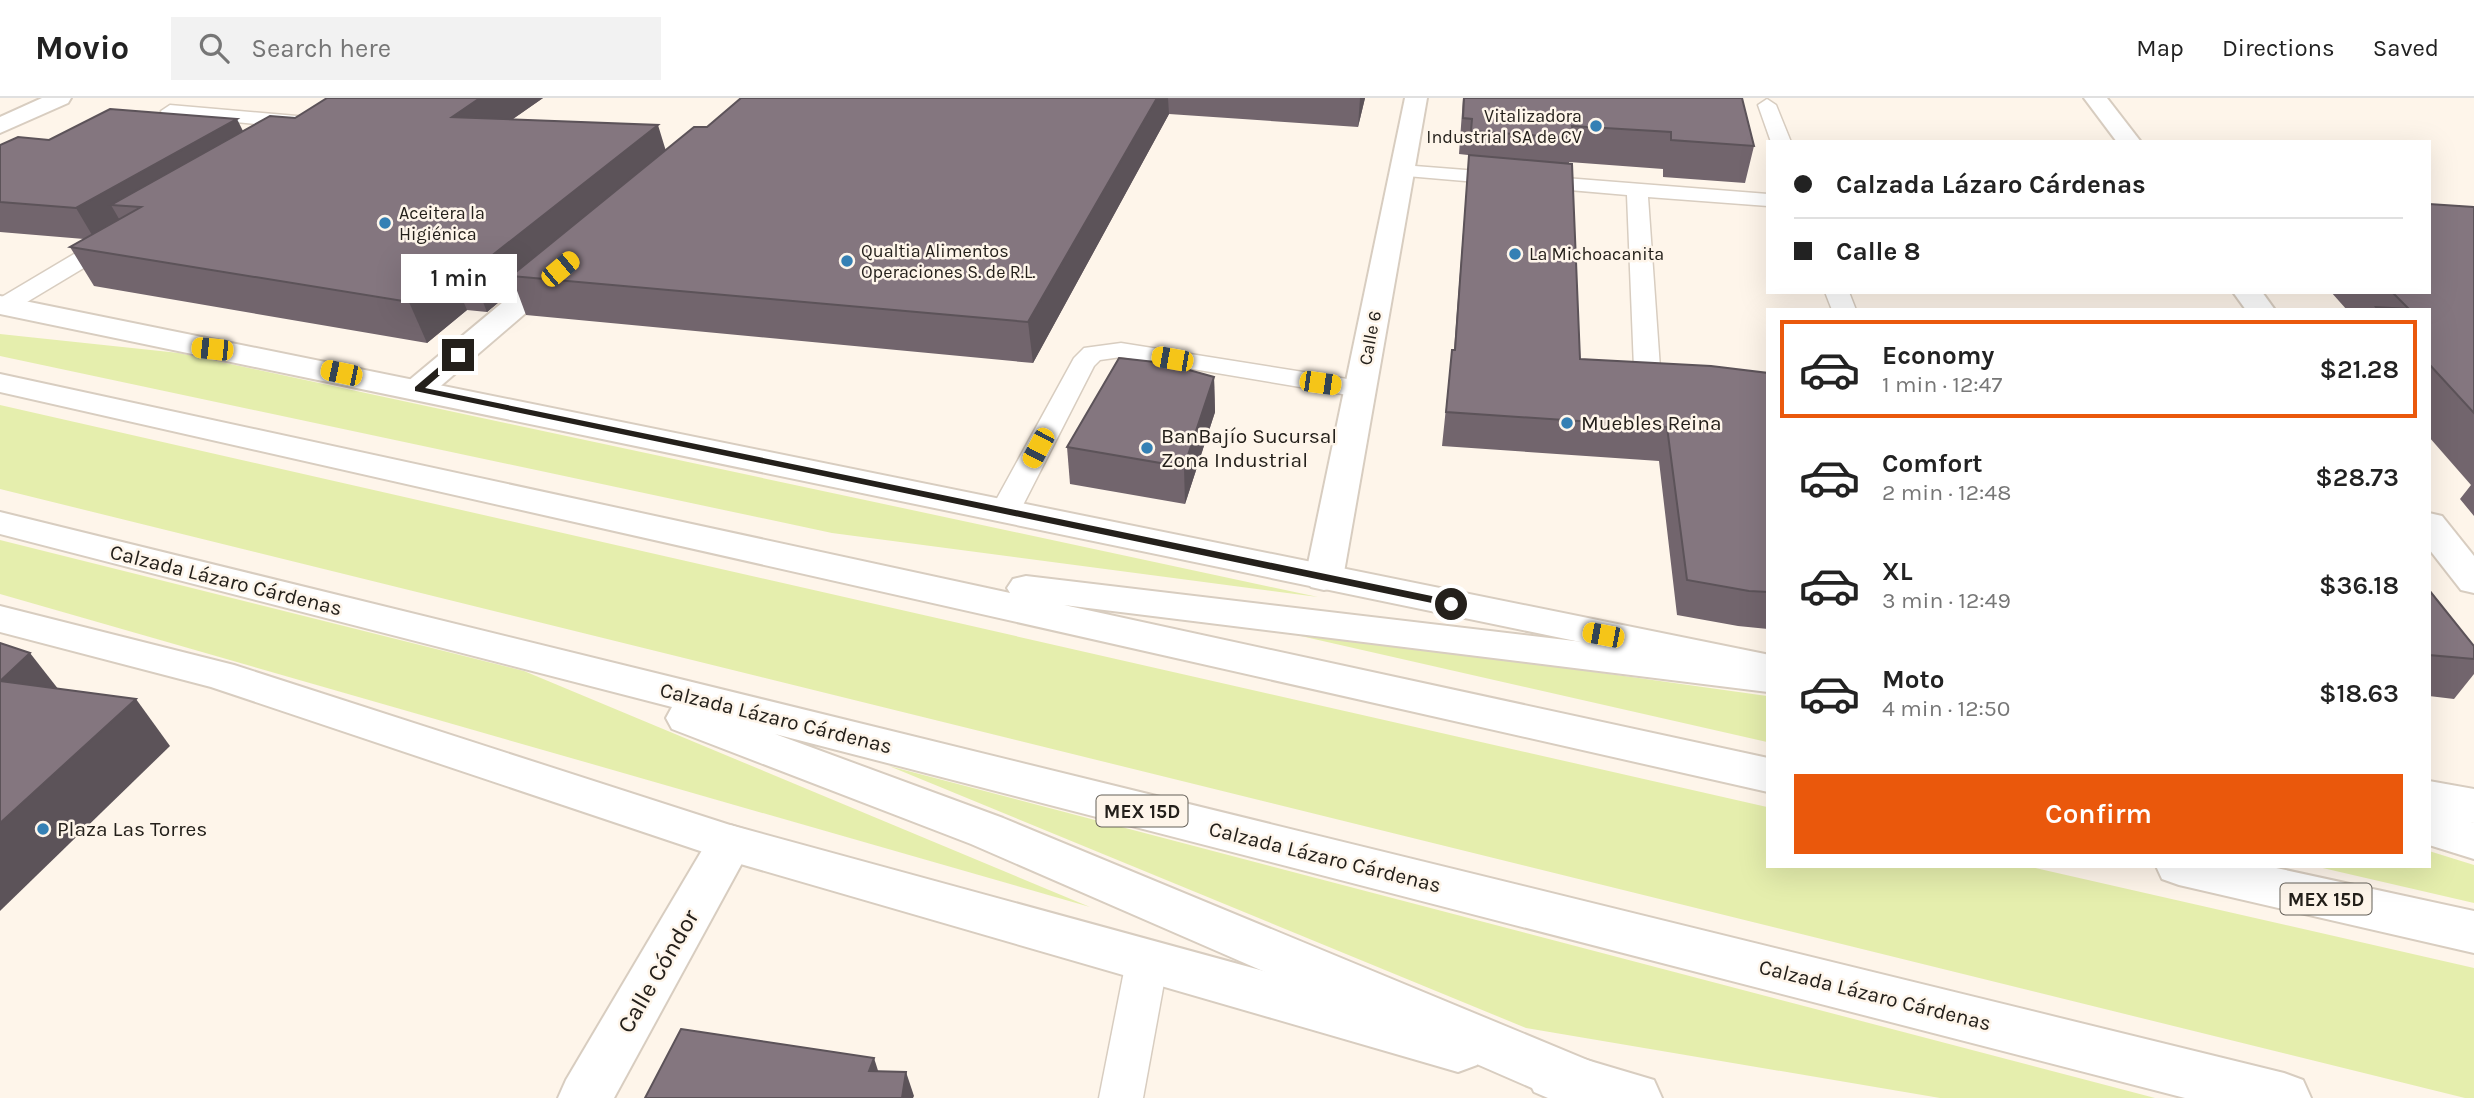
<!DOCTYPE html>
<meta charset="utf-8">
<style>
body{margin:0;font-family:Karla,sans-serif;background:#f2f2f2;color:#222;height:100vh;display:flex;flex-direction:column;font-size:26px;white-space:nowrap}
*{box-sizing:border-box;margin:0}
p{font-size:23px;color:#767676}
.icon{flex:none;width:38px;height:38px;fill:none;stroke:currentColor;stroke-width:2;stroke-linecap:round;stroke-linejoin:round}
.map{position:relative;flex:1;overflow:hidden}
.details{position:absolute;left:1766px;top:210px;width:665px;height:560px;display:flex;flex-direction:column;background:#fff;border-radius:0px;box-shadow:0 7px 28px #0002}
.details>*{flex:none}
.top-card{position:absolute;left:1766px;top:42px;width:665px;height:154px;border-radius:0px;box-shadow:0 7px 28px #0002;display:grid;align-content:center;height:154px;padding:0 28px;background:#fff}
.end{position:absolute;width:32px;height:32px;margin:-16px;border:9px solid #24201b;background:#fff;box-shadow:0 0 0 4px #fff}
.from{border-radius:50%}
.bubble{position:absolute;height:49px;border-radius:0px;background:#fff;box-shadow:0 7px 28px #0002;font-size:23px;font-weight:600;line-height:49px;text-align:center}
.car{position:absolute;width:21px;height:42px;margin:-21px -10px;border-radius:9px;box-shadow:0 0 5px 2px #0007;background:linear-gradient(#f5c518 24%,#345 0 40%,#f5c518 0 76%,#345 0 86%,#f5c518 0)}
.top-card b{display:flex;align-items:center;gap:24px;height:66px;font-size:26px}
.top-card b+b{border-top:2px solid #e0e0e0}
.top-card i{width:18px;height:18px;background:#222}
ul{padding:12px 0 0;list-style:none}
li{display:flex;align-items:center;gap:21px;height:98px;margin:0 14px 10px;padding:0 14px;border:4px solid transparent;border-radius:0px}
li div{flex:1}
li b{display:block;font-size:26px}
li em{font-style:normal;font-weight:600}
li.current{border-color:#ea580c}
li>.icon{width:63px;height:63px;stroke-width:1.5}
.cta{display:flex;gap:14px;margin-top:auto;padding:14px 28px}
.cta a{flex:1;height:80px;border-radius:0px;background:#ea580c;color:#fff;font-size:28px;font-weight:600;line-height:80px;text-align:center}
header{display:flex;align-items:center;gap:42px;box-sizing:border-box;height:98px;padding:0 35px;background:#fff;border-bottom:2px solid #e0e0e0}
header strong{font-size:33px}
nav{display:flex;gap:38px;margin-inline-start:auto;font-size:24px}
.search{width:490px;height:63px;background:#f2f2f2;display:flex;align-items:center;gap:18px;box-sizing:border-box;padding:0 24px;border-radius:0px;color:#767676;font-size:26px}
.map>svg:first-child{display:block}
.green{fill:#e5eead}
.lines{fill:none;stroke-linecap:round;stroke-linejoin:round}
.service-casing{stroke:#d8cdc0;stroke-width:3}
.minor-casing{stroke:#d8cdc0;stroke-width:4}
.secondary-casing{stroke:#d8cdc0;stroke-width:4}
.primary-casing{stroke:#d8cdc0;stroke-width:4}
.motorway-casing{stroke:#d8cdc0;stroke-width:4}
.service{fill:#fff;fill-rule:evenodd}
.minor{fill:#fff;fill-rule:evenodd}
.secondary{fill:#fff;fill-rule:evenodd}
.primary{fill:#fff;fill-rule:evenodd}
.motorway{fill:#fff;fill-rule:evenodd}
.wall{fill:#72656d}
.shaded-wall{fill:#5c5359}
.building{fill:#84767f;stroke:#5c5359;stroke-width:2}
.route{fill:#24201b}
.poi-dot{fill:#3580b4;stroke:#fef5ea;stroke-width:2.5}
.labels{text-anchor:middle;stroke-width:5;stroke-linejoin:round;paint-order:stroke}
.far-poi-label{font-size:18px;fill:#24201b;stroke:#fef5ea;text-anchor:start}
.far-street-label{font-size:18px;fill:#24201b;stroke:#fef5ea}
.shield{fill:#fef5ea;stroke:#656059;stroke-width:2}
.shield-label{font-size:19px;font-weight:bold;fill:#24201b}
.poi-label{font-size:21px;fill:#24201b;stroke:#fef5ea;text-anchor:start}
.street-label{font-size:21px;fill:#24201b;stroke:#fef5ea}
.near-street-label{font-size:24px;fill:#24201b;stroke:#fef5ea}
</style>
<header>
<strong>Movio</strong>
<div class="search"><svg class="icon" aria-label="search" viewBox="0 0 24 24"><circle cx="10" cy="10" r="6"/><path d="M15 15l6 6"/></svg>Search here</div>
<nav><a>Map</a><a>Directions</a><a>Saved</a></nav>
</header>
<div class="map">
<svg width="2474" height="1000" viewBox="0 0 2474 1000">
<rect width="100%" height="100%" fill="#fef5ea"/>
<g class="green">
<polygon points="0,236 179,255 1318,499 832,435 0,258"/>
<polygon points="0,307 1767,709 1768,768 2027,768 2474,870 2474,1000 2465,1000 0,391"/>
<polygon points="0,442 524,573 1090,809 0,496"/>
<polygon points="1239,524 1767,598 1767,644"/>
<polygon points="889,668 2155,1000 1940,1000 1526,930"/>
<polygon points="2429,753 2474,767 2474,805 2314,768 2429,768"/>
</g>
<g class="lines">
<defs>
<g id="service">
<polygon points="1767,1 1776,7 1791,44 1771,44 1758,7"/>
<polygon points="170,7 308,19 317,25 308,31 163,17 161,13"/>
<polygon points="1402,67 1768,96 1768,108 1648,99 1660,270 1687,278 1691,283 1687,288 1678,291 1643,283 1634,270 1627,97 1395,77 1392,73 1395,69"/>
<polygon points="114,135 122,137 125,142 122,147 12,213 0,214 0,200 106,137"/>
<polygon points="1825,194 1849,194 1856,212 1832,212"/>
<polygon points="1121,245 1360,283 1369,285 1373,291 1369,297 1360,299 1121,259 1100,262 1094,268 1020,413 1015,419 1005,422 995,419 990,413 1074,260 1084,250"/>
<polygon points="1147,845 1162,851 1168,863 1143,1000 1099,1000 1126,863 1132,851"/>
</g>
<g id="minor">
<polygon points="1405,0 1427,0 1343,480 1337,489 1324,492 1311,489 1305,480"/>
<polygon points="2084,0 2107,0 2141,44 2117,44"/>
<polygon points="561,162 571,164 575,170 571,176 429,298 418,301 407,298 402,291 407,284 551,164"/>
<polygon points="2233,194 2262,194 2275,212 2246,212"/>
<polygon points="2429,415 2442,418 2474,458 2474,495 2461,492 2429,451"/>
<polygon points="730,727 746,732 753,745 614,1000 558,1000 566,982 714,732"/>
</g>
<g id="secondary">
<polygon points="0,198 1765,556 1768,557 1768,583 0,216"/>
<polygon points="0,508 234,567 730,727 1458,926 1477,933 1485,950 1477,967 1458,974 730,763 211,589 0,534"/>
<polygon points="2429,683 2474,691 2474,725 2429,717"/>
<polygon points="1553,952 1654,982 1662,1000 1548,1000 1534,994 1526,977 1534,960"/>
</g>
<polygon id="primary" points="42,0 71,0 68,5 0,35 0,19"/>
<g id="motorway">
<polygon points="0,276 1010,495 1007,490 1013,481 1026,478 1768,566 1768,594 1064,507 1768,660 1768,694 0,294"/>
<polygon points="0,414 2284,975 2303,982 2311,1000 2185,1000 775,636 1003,720 1597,966 1605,984 1598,1000 1555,1000 971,746 672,631 666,620 672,609 0,436"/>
<polygon points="2429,711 2474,725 2474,761 2429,747"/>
<polygon points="2156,768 2267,768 2474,813 2474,855 2179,787 2162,781"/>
</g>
</defs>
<use href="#service" class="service-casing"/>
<use href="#minor" class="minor-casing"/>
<use href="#secondary" class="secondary-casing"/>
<use href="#primary" class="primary-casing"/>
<use href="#motorway" class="motorway-casing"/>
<use href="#service" class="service"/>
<use href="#minor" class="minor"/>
<use href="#secondary" class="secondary"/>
<use href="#primary" class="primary"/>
<use href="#motorway" class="motorway"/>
</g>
<g class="wall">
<polygon points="543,0 513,21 665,52 707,29 741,0 1365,0 1358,29 1169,16 1033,265 526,217 516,190 487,214 467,212 427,245 94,188 70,149 84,141 0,134 0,47 49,42 243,33 295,20"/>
<polygon points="1463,0 1742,0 1754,48 1745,85 1663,79 1663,71 1569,64 1569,65 1580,261 1768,275 1768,531 1738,528 1677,517 1659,363 1442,348 1452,252 1454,252 1468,70 1468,57 1459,56"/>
<polygon points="2474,109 2474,418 2460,401 2471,387 2429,339 2429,212 2347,212 2331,194 2429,194"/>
<polygon points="1214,279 1215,314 1185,406 1070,386 1067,349"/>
<polygon points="2429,492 2474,548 2474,576 2454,601 2429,598"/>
</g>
<g class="shaded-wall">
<polygon points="480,0 543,0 465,54 452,19"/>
<polygon points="1157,0 1168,0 1169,16 1033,265 1028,224"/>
<polygon points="1360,0 1365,0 1358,29"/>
<polygon points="237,21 252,51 141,109 111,107 122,126 95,142 76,110"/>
<polygon points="658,27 669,63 511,178 516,190 487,214 471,174"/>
<polygon points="450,172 467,212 427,245 409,204"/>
<polygon points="1214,279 1215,314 1185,406 1184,369"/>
<polygon points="30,555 66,601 0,583"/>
<polygon points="136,601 170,648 0,813 0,725"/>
<polygon points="874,960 882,985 869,973"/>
<polygon points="906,974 914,998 913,1000 902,1000"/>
</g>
<g class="building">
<polygon points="327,0 480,0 452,19 658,27 471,174 450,172 409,204 70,149 141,109 111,107 270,18 295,20"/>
<polygon points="741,0 1157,0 1028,224 511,178 694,29 707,29"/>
<polygon points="1464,0 1742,0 1754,48 1671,42 1671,34 1572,28 1573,40 1471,33 1472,21 1463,20"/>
<polygon points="110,11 237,21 76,110 0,104 0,47 18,39 49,42"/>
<polygon points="1469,57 1572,66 1580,261 1711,268 1768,275 1768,494 1749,493 1687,482 1667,329 1446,314 1452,252 1455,252"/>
<polygon points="2429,106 2474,109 2474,315 2429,266 2429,212 2378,212 2376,209 2409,211 2392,194 2429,194"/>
<polygon points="1119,260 1164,265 1214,279 1184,369 1067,349"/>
<polygon points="2429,492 2474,548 2474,561 2429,557"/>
<polygon points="0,545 30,555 0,583 136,601 0,725"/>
<polygon points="681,931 874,960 869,973 906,974 902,1000 645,1000"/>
</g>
<polygon class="route" points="455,255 463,257 425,290 1451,502 1456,506 1451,509 415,293 415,289"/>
<g class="poi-dot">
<circle cx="1596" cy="28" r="7"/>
<circle cx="385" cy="125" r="7"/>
<circle cx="1515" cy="156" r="7"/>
<circle cx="847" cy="163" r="7"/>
<circle cx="1567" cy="325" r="7"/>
<circle cx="1147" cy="350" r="7"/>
<circle cx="43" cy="731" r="7"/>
</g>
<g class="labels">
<g class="far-poi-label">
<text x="1582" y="24" text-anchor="end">Vitalizadora<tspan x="1582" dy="21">Industrial SA de CV</tspan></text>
<text x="399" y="121">Aceitera la<tspan x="399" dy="21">Higiénica</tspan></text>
<text x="861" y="159">Qualtia Alimentos<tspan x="861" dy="21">Operaciones S. de R.L.</tspan></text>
<text x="1529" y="162">La Michoacanita</text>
</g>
<g class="far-street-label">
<text transform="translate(1370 240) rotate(-79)" y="6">Calle 6</text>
</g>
<g class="shield">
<rect x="1096.5" y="697.5" width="91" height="31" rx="5"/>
<rect x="2280.5" y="785.5" width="91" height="31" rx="5"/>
</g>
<g class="shield-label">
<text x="1142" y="720">MEX 15D</text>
<text x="2326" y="808">MEX 15D</text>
</g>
<g class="poi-label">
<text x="1581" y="332">Muebles Reina</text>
<text x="1161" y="345">BanBajío Sucursal<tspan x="1161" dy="24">Zona Industrial</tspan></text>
<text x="57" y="738">Plaza Las Torres</text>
</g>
<g class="street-label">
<text transform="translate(226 482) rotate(14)" y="7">Calzada Lázaro Cárdenas</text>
<text transform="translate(776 620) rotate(14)" y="7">Calzada Lázaro Cárdenas</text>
<text transform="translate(1325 759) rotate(14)" y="7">Calzada Lázaro Cárdenas</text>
<text transform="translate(1875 897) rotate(14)" y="7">Calzada Lázaro Cárdenas</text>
</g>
<g class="near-street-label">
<text transform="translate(658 873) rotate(-60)" y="8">Calle Cóndor</text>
</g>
</g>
</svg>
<i class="end from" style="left:1451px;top:506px"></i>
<i class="end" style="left:458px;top:257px"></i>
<div class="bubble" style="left:401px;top:156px;width:116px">1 min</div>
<i class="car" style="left:560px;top:171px;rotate:50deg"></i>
<i class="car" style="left:212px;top:251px;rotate:276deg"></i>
<i class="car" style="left:1172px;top:261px;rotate:280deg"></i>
<i class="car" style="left:341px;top:275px;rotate:282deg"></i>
<i class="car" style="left:1320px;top:285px;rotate:98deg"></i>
<i class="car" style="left:1038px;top:350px;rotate:208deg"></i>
<i class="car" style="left:1603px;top:537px;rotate:281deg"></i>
<div class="top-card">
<b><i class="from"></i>Calzada Lázaro Cárdenas</b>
<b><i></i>Calle 8</b>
</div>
<section class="details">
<ul>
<li class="current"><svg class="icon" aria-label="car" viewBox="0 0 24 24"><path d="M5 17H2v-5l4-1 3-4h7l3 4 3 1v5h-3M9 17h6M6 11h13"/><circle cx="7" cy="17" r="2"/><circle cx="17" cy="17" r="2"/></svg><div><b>Economy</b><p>1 min · 12:47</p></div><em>$21.28</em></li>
<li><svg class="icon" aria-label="car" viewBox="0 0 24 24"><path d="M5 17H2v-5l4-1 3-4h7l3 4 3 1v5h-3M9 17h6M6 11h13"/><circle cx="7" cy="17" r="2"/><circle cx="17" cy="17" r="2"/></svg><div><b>Comfort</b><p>2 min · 12:48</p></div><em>$28.73</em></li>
<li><svg class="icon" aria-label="car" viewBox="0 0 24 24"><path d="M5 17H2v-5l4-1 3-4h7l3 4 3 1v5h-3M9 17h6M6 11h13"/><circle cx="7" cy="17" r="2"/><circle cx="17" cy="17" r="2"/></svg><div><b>XL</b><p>3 min · 12:49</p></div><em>$36.18</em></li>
<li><svg class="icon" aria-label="car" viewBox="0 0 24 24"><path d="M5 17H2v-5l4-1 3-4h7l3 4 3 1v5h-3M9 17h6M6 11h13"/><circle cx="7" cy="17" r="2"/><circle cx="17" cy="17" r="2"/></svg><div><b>Moto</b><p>4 min · 12:50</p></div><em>$18.63</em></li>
</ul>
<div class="cta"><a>Confirm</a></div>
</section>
</div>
